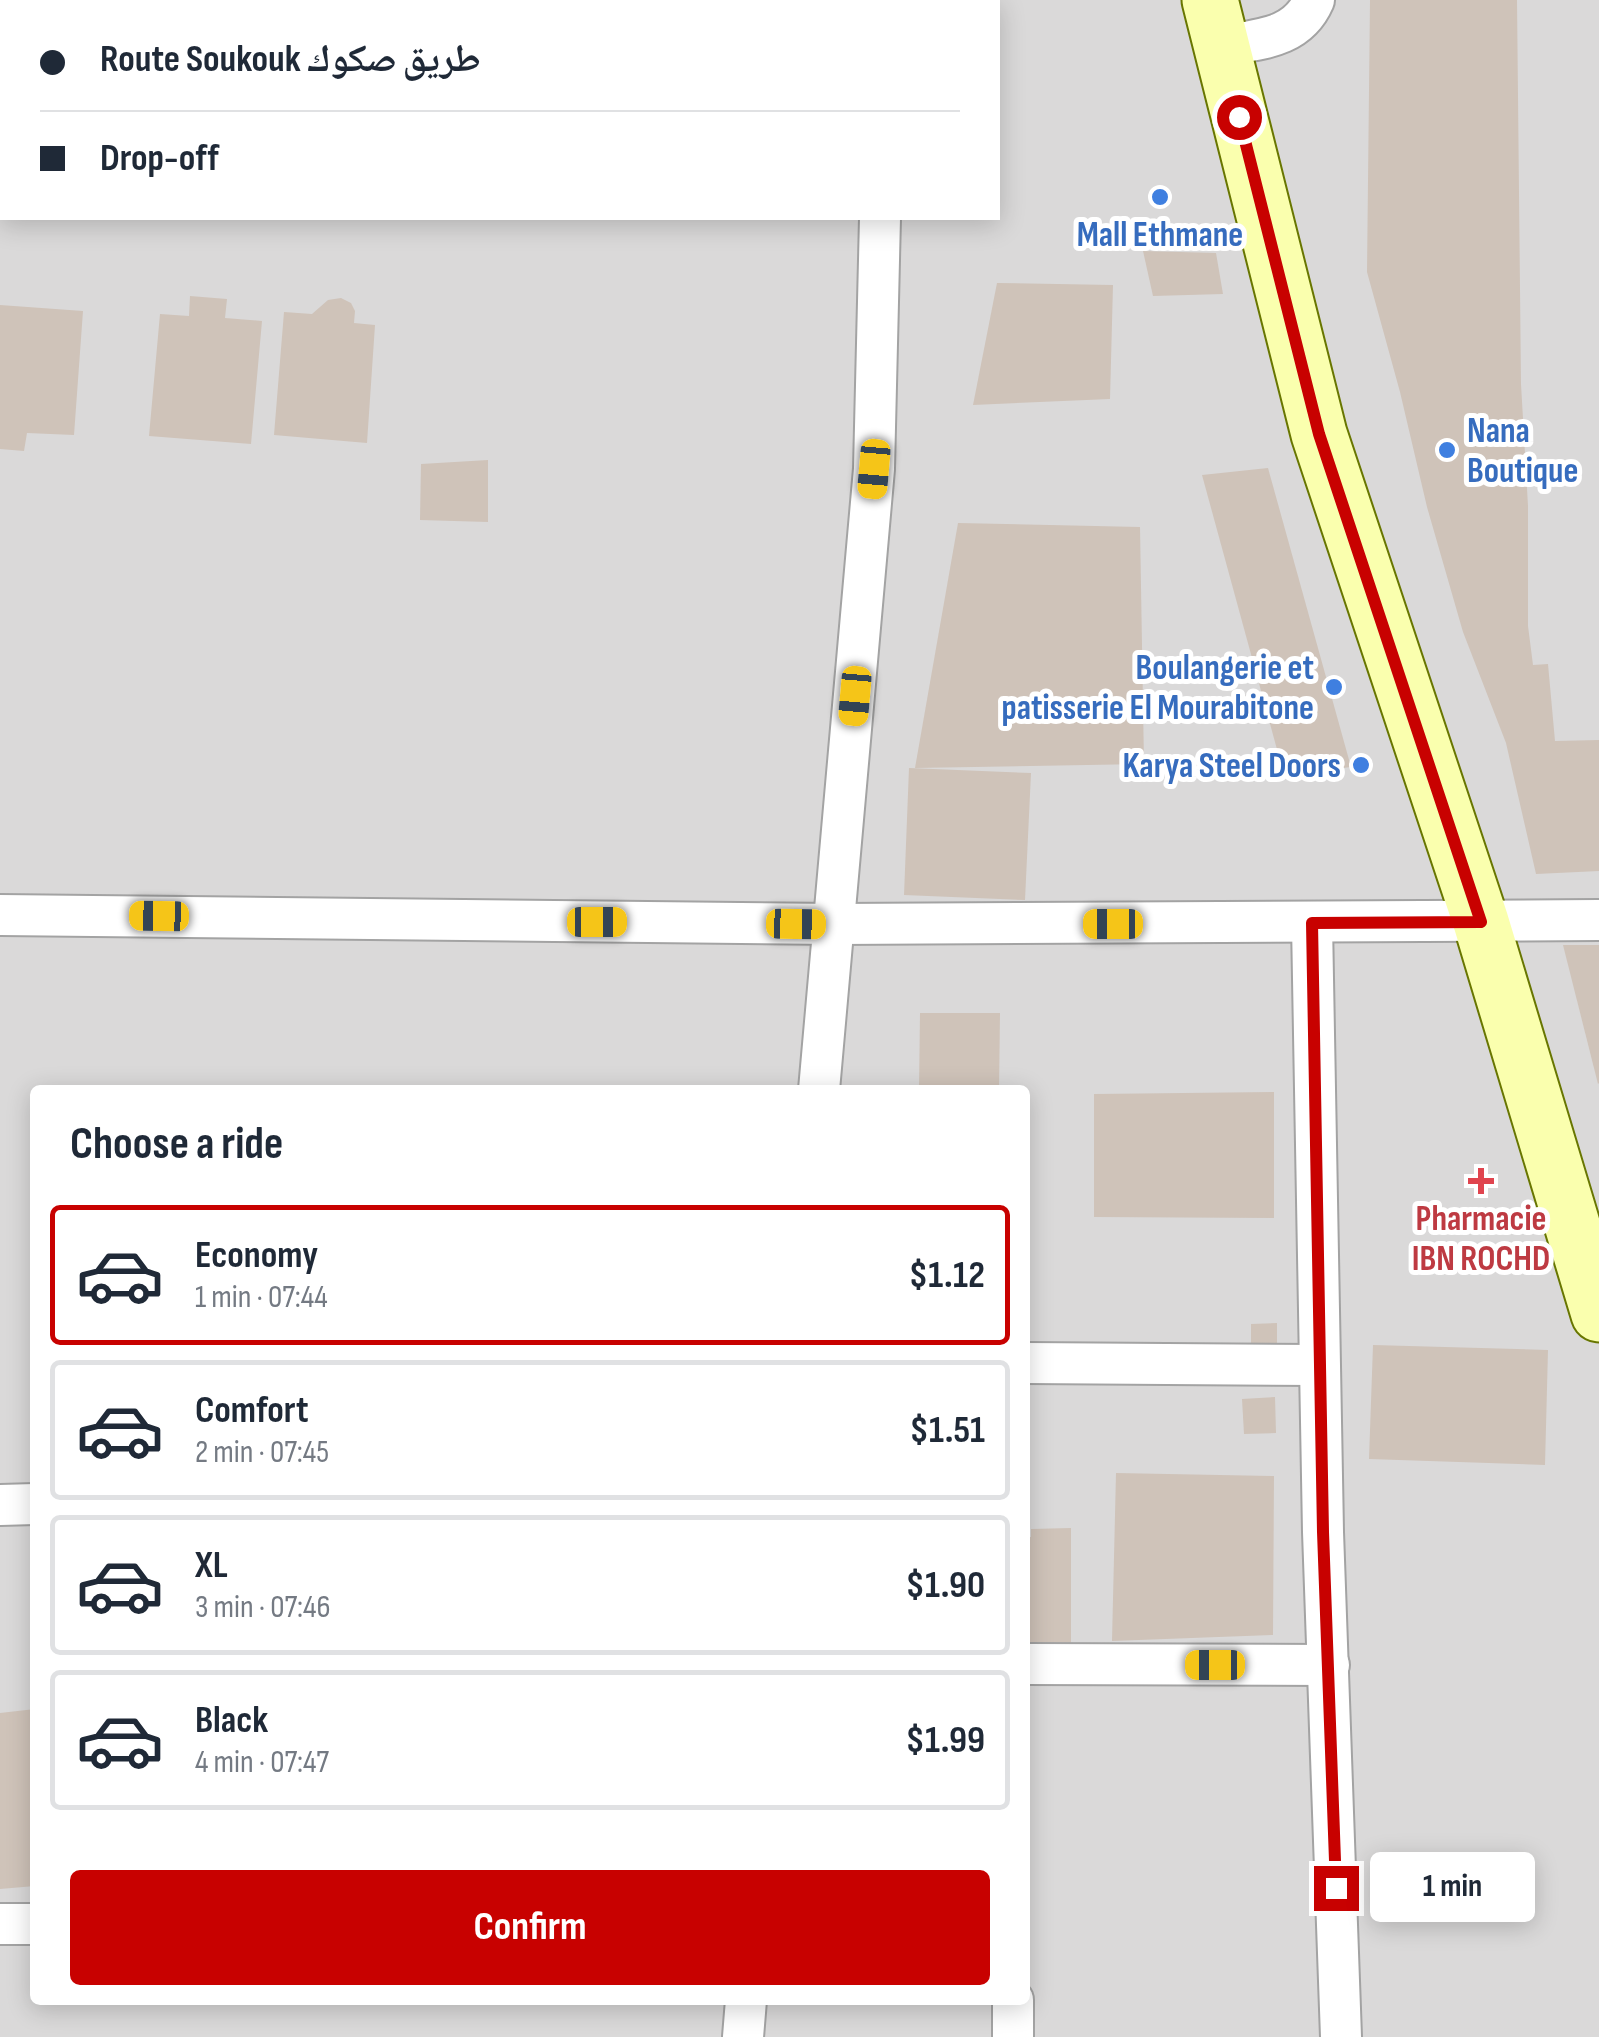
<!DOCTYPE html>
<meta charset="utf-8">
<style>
body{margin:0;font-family:"Sofia Sans Condensed","Noto Naskh Arabic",sans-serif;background:#f2f2f3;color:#1f2937;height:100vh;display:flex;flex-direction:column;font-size:38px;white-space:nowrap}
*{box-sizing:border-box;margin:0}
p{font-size:32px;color:#747a83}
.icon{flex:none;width:55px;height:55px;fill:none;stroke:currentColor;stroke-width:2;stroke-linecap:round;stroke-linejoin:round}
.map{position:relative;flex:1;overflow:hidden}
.drawer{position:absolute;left:30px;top:1085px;width:1000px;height:920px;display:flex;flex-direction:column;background:#fff;border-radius:10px;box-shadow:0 5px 25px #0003}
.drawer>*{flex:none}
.hud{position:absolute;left:0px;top:0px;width:1000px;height:220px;box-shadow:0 5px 25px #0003;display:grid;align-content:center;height:220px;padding:0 40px;background:#fff}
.end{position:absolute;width:45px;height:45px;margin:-22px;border:12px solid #c80100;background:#fff;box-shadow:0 0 0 5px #fff}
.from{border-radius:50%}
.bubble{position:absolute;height:70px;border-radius:10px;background:#fff;box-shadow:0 5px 25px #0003;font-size:32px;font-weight:700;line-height:70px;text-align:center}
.car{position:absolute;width:30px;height:60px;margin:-30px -15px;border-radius:12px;box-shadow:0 0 8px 2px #0007;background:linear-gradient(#f5c518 24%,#345 0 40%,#f5c518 0 76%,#345 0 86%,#f5c518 0)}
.hud b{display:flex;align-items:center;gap:35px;height:95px;font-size:38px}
.hud b+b{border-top:2px solid #e0e1e3}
.hud i{width:25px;height:25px;background:#1f2937}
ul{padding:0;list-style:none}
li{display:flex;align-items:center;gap:30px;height:140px;margin:0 20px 15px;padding:0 20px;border:5px solid #e0e1e3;border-radius:10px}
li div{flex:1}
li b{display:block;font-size:38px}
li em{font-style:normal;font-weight:700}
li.current{border-color:#c80100}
li>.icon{width:90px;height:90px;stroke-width:1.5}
h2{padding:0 40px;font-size:45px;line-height:120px}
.cta{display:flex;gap:20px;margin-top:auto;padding:20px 40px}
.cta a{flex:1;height:115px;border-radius:10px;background:#c80100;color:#fff;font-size:40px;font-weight:700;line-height:115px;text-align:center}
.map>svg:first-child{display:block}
.residential{fill:#dad9d9;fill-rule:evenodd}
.building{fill:#cfc3b9}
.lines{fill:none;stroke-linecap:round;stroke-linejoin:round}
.street-casing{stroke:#a3a3a3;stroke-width:44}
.secondary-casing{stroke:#687600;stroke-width:59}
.path{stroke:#ff7261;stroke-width:6;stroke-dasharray:5 5;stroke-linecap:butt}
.street{stroke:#fff;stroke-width:40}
.secondary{stroke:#faffae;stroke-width:55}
.route{stroke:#c80100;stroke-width:12}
.shop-dot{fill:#3f7fe0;stroke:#fff;stroke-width:4}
.health-dot{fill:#e0444e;stroke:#fff;stroke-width:4}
.labels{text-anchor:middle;stroke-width:10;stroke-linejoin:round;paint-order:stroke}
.shop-label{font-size:35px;font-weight:bold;fill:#366cbe;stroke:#fff;text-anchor:end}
.health-label{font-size:35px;font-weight:bold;fill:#be3a42;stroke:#fff}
</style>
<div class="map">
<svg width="1599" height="2037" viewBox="0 0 1599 2037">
<rect width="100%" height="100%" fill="#efeae0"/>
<path class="residential" d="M0 0H1599V2037H0ZM2 2H998V218H2ZM35 1090H1025V2000H35Z"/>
<g class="building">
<polygon points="1370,0 1517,0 1521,384 1528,506 1528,626 1533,665 1548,664 1555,741 1599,740 1599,871 1536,874 1506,743 1463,632 1427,507 1400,392 1367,272"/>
<polygon points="1143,251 1216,253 1223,294 1153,296"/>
<polygon points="997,283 1113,285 1110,399 973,405"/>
<polygon points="190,296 227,299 225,318 262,321 251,444 149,436 160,314 189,316"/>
<polygon points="341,298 351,303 355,311 354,323 375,325 367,443 274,435 284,312 312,314 328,300"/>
<polygon points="0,305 83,311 74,435 27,433 24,451 0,449"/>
<polygon points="488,460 488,522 420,520 421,464"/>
<polygon points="1268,468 1351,767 1284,775 1202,475"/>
<polygon points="958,523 1140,527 1144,764 915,768"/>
<polygon points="909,768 1031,773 1025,900 904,895"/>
<polygon points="1563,945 1599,945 1599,1083 1598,1084"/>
<polygon points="920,1013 1000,1013 999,1090 919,1090"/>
<polygon points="1274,1092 1274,1218 1094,1217 1094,1094"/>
<polygon points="1277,1323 1277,1345 1251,1347 1251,1324"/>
<polygon points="1373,1345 1548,1350 1545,1465 1369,1459"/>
<polygon points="1275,1397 1276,1433 1244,1434 1242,1399"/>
<polygon points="1116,1473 1274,1476 1273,1635 1112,1641"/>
<polygon points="1071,1528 1071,1648 1025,1648 1025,1537 1031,1537 1031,1529"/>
<polygon points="35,1709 35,1886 0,1889 0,1713"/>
</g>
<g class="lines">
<defs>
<g id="street">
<polyline points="222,0 222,2"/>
<polyline points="506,2 506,0"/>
<path d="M1221 46C1259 39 1297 39 1314 0"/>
<polyline points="0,87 2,88"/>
<polyline points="0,915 836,924 1599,920"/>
<polyline points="1312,923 1323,1532 1341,2037"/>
<polyline points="819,1090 874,469 880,218"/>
<polyline points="1025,1363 1319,1365"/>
<polyline points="0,1505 35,1504"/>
<polyline points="1025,1664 1329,1665"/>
<polyline points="0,1924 35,1924"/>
<polyline points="1013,2000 1013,2037"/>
<polyline points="743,2037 746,2000"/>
</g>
<polyline id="secondary" points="1210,0 1319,434 1481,922 1599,1314"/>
</defs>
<use href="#street" class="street-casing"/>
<use href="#secondary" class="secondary-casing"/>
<polyline class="path" points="755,2 758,0"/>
<use href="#street" class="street"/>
<use href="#secondary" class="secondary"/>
</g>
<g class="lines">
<polyline class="route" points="1239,117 1319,434 1481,922 1312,923 1323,1532 1336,1888"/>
</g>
<g class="shop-dot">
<circle cx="1160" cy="197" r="10"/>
<circle cx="1447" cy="450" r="10"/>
<circle cx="1334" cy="687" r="10"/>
<circle cx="1361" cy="765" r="10"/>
</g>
<path class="health-dot" d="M1476 1166h10v10h10v10h-10v10h-10v-10h-10v-10h10z"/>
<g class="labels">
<g class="shop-label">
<text x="1160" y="246" text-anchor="middle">Mall Ethmane</text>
<text x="1467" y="442" text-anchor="start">Nana<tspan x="1467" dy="40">Boutique</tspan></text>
<text x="1314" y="679">Boulangerie et<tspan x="1314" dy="40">patisserie El Mourabitone</tspan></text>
<text x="1341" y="777">Karya Steel Doors</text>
</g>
<g class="health-label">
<text x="1481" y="1230">Pharmacie<tspan x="1481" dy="40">IBN ROCHD</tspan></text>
</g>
</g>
</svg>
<i class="end from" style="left:1239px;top:117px"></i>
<i class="end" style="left:1336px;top:1888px"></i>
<div class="bubble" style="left:1370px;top:1852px;width:165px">1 min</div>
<i class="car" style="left:874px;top:469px;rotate:185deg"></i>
<i class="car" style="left:855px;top:696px;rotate:185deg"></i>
<i class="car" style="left:159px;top:916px;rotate:271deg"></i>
<i class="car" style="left:597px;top:922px;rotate:90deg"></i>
<i class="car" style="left:796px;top:924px;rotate:91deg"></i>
<i class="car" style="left:1113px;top:924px;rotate:270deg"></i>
<i class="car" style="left:1215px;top:1665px;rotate:270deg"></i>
<div class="hud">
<b><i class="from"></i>Route Soukouk طريق صكوك</b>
<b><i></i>Drop-off</b>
</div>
<section class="drawer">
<h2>Choose a ride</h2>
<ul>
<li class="current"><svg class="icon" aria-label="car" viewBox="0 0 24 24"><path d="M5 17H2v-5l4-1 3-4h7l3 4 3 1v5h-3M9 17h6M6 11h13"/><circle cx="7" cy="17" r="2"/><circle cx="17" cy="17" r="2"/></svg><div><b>Economy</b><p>1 min · 07:44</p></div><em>$1.12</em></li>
<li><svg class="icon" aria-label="car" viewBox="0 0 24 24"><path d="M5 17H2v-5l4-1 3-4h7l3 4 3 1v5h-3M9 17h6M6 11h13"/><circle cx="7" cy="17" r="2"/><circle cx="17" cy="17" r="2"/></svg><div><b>Comfort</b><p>2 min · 07:45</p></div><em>$1.51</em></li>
<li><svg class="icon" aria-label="car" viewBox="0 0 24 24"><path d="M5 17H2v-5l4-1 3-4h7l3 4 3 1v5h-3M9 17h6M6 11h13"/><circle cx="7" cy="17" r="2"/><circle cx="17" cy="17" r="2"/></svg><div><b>XL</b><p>3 min · 07:46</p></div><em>$1.90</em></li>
<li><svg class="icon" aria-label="car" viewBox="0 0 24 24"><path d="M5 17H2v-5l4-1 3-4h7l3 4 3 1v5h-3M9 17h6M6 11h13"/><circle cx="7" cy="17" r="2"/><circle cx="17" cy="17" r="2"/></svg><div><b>Black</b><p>4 min · 07:47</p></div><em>$1.99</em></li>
</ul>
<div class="cta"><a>Confirm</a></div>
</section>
</div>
